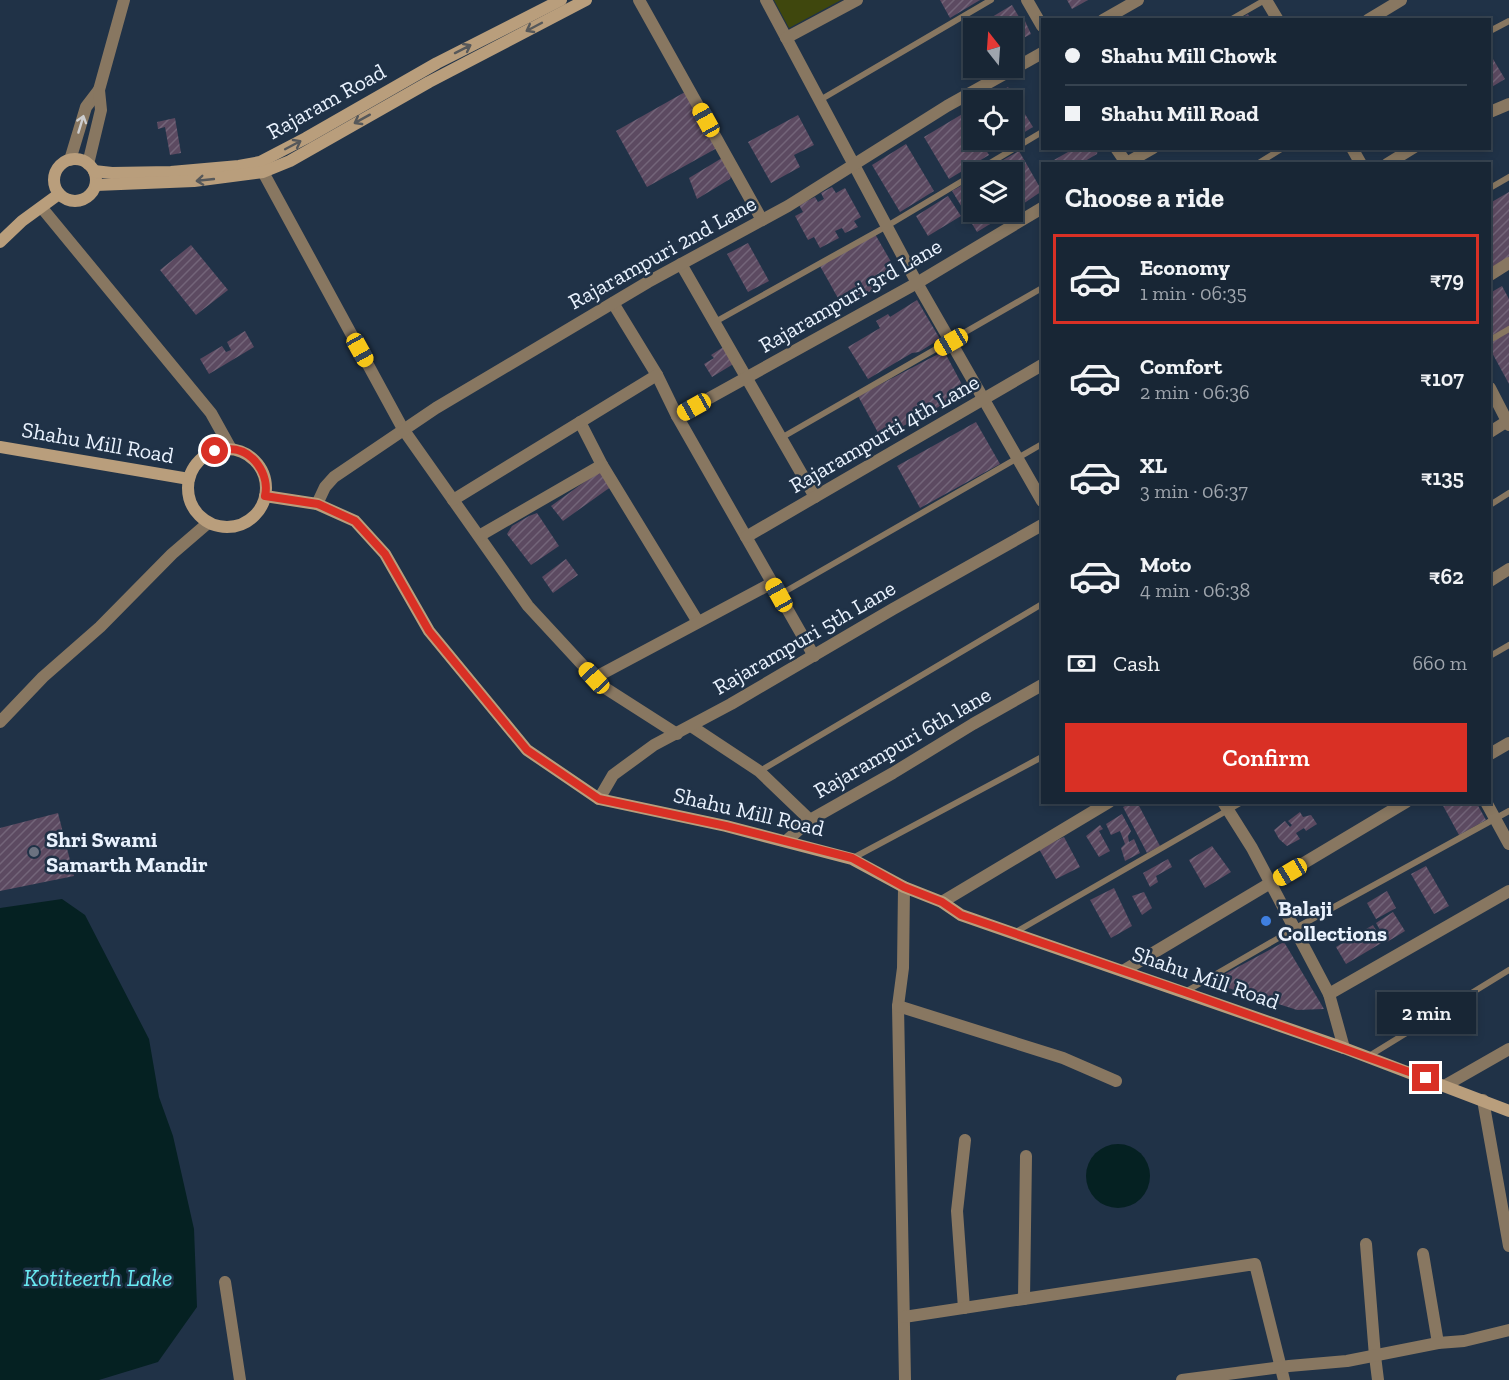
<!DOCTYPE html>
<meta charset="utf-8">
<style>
body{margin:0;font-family:"Zilla Slab",serif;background:#253241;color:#f1f3f6;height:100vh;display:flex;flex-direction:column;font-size:22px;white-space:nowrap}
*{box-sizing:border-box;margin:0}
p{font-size:20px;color:#9fa5ad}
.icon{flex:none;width:33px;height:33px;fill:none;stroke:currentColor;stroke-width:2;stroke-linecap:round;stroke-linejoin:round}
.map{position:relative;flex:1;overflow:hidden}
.side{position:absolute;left:1041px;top:162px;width:450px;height:642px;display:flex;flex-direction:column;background:#182635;border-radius:0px;box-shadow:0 3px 9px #0003,0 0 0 2px #364350}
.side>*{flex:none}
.banner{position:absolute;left:1041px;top:18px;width:450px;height:132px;border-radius:0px;box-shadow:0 3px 9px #0003,0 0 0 2px #364350;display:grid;align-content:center;height:132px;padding:0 24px;background:#182635}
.needle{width:39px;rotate:343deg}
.controls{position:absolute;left:963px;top:18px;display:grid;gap:12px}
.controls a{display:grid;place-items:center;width:60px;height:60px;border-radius:0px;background:#182635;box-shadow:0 3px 9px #0003,0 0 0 2px #364350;font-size:30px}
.end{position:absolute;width:27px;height:27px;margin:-14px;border:8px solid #d93025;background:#fff;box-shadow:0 0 0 3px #fff}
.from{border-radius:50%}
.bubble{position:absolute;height:42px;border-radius:0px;background:#182635;box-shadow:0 3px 9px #0003,0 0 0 2px #364350;font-size:20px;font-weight:600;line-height:42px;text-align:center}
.car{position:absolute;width:18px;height:36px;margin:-18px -9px;border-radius:8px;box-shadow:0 0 4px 2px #0007;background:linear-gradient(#f5c518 24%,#345 0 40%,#f5c518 0 76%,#345 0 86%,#f5c518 0)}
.banner b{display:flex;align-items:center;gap:21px;height:57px;font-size:22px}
.banner b+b{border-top:2px solid #364350}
.banner i{width:15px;height:15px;background:#f1f3f6}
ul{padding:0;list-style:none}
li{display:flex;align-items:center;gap:18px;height:90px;margin:0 12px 9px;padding:0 12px;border:3px solid transparent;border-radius:0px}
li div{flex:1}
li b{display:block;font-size:22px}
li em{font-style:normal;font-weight:600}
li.on{border-color:#d93025}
li>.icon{width:54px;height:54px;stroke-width:1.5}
h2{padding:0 24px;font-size:27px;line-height:72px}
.pay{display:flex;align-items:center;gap:15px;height:66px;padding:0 24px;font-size:22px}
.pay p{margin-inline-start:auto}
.action{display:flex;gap:12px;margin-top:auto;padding:12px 24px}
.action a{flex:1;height:69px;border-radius:0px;background:#d93025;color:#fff;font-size:24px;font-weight:600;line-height:69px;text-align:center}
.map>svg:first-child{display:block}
.park{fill:#3f470d}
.water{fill:#052122}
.building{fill:url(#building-hatch)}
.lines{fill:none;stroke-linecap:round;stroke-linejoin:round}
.service{stroke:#887761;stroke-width:6}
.minor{stroke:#887761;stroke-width:12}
.tertiary{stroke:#887761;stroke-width:12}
.secondary{stroke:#b99e7c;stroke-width:12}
.oneway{stroke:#56585a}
.oneway2{stroke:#cccdcf}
.route{stroke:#d93025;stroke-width:8}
.worship-dot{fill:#6b7280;stroke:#203247;stroke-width:2}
.shop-dot{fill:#3f7fe0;stroke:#203247;stroke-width:2}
.labels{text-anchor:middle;stroke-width:5;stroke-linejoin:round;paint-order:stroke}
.street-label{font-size:22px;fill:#e9f2fe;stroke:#203247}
.poi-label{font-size:22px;font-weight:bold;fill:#e9f2fe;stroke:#203247;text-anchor:start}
.water-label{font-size:24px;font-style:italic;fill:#68e9f1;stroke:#203247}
</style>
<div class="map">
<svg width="1509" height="1380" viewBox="0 0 1509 1380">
<defs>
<pattern id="building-hatch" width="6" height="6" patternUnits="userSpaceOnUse" patternTransform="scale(1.5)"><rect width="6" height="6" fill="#5c4a61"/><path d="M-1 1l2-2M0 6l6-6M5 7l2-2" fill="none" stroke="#736579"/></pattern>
</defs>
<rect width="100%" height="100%" fill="#203247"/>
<polygon class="park" points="774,0 841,0 789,28"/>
<g class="water">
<polygon points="62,899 85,915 149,1039 159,1097 173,1136 194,1229 197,1307 158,1362 99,1380 0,1380 0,908"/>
<circle cx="1118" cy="1176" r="32"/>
</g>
<g class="building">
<polygon points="940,0 980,0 950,18"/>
<polygon points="1067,0 1088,0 1072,9"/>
<polygon points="1012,5 1019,17 998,28 992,17"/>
<polygon points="1248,14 1251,20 1239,20"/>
<polygon points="1025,21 1031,34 1012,44 1012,27"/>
<polygon points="1490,54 1505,79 1490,88"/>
<polygon points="1008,87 1033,127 993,151 986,140 1012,140 1012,100 985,100"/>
<polygon points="685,92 717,148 647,187 616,131"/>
<polygon points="974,108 974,120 968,111"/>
<polygon points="964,113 974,129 974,140 980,140 989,155 949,179 924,137"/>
<polygon points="798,115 814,145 794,155 800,167 771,183 748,142"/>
<polygon points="175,118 181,153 170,155 165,127 158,129 157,122"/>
<polygon points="906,144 934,191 900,212 872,165"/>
<polygon points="1075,148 1098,148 1097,154 1080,164 1056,164 1054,160"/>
<polygon points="1019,151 1042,191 1020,206 1012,192 1012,172 1001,172 996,164"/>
<polygon points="722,158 732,173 730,179 697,199 689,178"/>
<polygon points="994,166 998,172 983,172"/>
<polygon points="971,180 974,185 974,212 990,212 995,221 977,232 952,191"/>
<polygon points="832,187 836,193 845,188 861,217 854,221 858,227 845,233 842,228 835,231 839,238 820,248 814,237 808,240 795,216 803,212 799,205 815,197 818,202 824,199 821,193"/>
<polygon points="1509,192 1509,259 1490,270 1490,203"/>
<polygon points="948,196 961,216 928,236 916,216"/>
<polygon points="1012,198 1018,208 999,220 994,212 1012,212"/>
<polygon points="875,234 894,267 891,279 843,307 820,266"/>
<polygon points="748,243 769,281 748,292 727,254"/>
<polygon points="191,245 228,290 196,315 160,270"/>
<polygon points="1502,286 1509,299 1509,384 1490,349 1490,293"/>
<polygon points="917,300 940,339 919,352 912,353 868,379 848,347 880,328 876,321 888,314 890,317"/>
<polygon points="245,331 254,347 209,374 200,359 222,346 226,352 231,350 227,342"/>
<polygon points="725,346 735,363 712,377 704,364 714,358 711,355"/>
<polygon points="944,351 966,392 881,438 858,396"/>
<polygon points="976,422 1000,464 920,508 897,466"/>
<polygon points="601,470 612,486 563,521 551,506"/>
<polygon points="537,513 559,546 531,565 507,534 512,526 529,516"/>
<polygon points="566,559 578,575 553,593 542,577"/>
<polygon points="1134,802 1137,802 1160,846 1147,853 1123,807"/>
<polygon points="1441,802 1476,802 1486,820 1459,835"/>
<polygon points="1300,812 1303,817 1311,815 1317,824 1306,831 1304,828 1296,833 1300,839 1287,846 1279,839 1274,830 1285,821 1290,827 1292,825 1288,821"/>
<polygon points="58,813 74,876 0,891 0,828"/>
<polygon points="1122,814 1131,831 1128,836 1129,842 1134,839 1140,853 1125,861 1121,848 1125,844 1120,831 1111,835 1106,824"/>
<polygon points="1100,825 1103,829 1099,831 1110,851 1099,857 1086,836"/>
<polygon points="1064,837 1080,867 1056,879 1039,849"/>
<polygon points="1212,846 1231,872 1205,888 1189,860"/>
<polygon points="1168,859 1172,867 1156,876 1158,882 1150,887 1143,873"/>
<polygon points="1426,866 1449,906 1434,914 1411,874"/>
<polygon points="1114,888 1132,926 1111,938 1090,900"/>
<polygon points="1387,891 1396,908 1376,919 1367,903"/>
<polygon points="1144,892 1152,908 1142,915 1132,896"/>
<polygon points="1393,912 1405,931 1387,942 1376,923"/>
<polygon points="1373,925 1383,942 1346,964 1336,947"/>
<polygon points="1284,942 1324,1009 1297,1010 1222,986 1225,974"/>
</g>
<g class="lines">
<g class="service">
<polyline points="1230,20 1265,0"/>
<polyline points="1490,31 1509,21"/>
<polyline points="820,100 991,0"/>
<polyline points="1257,164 1283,148"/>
<polyline points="975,172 1042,132"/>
<polyline points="1490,188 1509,177"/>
<polyline points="715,322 887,226 974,174"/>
<polyline points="1490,340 1509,329"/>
<polyline points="781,438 1042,288"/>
<polyline points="1490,505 1509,493"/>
<polyline points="779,595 1042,444"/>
<polyline points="1490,656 1509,645"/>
<polyline points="760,771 1042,604"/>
<polyline points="853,858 1042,757"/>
<polyline points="1014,933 1242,802"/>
<polyline points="1185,992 1294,929 1509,811"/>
<polyline points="1369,1056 1509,970"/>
</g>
<g class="minor">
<polyline points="639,0 762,220"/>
<polyline points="766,0 917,283 1042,501"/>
<polyline points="1103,20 1138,0"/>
<polyline points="1368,20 1401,0"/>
<polyline points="786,38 857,0"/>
<polyline points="1490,112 1509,104"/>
<polyline points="261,164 263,172 403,429 528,606 602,686 677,734"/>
<polyline points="1125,164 1153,148"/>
<polyline points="1387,164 1413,148"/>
<polyline points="42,208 211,413 231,449"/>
<polyline points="681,264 815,497"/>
<polyline points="1490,275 1509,263"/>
<polyline points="613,303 657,375 677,416 814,656"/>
<polyline points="677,416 917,283 1042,208"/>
<polyline points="580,422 602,465 698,622"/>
<polyline points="1490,432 1509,420"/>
<polyline points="453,500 657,375"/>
<polyline points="317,504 325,487 334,477 436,408 648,282 788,206 947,106 1042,53"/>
<polyline points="479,536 602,465"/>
<polyline points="746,537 1042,365"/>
<polyline points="1490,581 1509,569"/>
<polyline points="594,678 772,583"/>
<polyline points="691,726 759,771 810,820"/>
<polyline points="1490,754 1509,743"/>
<polyline points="599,799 613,775 654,745 731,704 893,609 1042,525"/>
<polyline points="1223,802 1252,848 1329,994 1344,1048"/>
<polyline points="786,841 810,820 893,773 973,724 1042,685"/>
<polyline points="904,887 903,968 898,1006 905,1380"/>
<polyline points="942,902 1109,802"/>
<polyline points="1123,971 1406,802"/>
<polyline points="1329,994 1509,891"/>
<polyline points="898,1006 1063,1058 1116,1081"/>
<polyline points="1446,1085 1509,1049"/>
<polyline points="1483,1100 1509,1246"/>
<polyline points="1366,1244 1375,1356 1378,1380"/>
<polyline points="1423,1254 1438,1343"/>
<polyline points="225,1282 240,1380"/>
<polyline points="1024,1299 1026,1156"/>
<polyline points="964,1308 957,1211 965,1140"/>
<polyline points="904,1317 1255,1264 1284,1380"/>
<polyline points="1182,1380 1289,1366 1347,1361 1438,1343 1464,1341 1509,1330"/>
</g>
<g class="tertiary">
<polyline points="1027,0 1042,26"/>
<polyline points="1266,0 1278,20"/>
<polyline points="1116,148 1127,164"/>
<polyline points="1352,148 1361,164"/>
<polyline points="70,160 86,107 99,90"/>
<polyline points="88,164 101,110 99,90 124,0"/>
<polyline points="1490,388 1509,425"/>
<polyline points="0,722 43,677 100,627 172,554 208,523"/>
<polyline points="1486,802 1509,844"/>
</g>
<g class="secondary">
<circle cx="75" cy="180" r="21"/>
<polyline points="94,171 112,173 171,172 239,166 260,162 306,138 437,63 561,0"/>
<polyline points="96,185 194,181 263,172 290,161 429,82 586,0"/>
<polyline points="0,242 22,221 59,194"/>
<polyline points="0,447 189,479"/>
<circle cx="227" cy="488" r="39"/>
<polyline points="265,496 317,504 355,521 385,554 429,631 527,750 599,799 726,826 852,859 904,887 942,902 961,915 1344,1048 1509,1111"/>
</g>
</g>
<defs><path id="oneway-shaft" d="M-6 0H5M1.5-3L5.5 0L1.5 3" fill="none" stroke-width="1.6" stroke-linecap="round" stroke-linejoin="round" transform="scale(1.5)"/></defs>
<g class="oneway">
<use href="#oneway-shaft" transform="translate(534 27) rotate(152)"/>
<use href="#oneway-shaft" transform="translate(463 49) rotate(-27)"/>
<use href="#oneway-shaft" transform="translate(362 119) rotate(151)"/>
<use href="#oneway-shaft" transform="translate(293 145) rotate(-28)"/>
<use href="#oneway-shaft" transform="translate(205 180) rotate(174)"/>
</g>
<use class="oneway2" href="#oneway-shaft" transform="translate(81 124) rotate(-73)"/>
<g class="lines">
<path class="route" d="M215 451C219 450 225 449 229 449 253 449 270 475 265 496L318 504 355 521 385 554 429 631 527 750 599 799 726 826 852 858 904 887 942 902 961 915 1185 992 1426 1078"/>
</g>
<circle class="worship-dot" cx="34" cy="852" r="6"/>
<circle class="shop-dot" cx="1266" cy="921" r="6"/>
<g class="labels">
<g class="street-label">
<text transform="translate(326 101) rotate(-29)" y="8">Rajaram Road</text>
<text transform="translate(662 252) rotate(-29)" y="8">Rajarampuri 2nd Lane</text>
<text transform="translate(850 295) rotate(-30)" y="8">Rajarampuri 3rd Lane</text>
<text transform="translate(884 433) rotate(-30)" y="8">Rajarampurti 4th Lane</text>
<text transform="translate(98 442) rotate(10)" y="8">Shahu Mill Road</text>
<text transform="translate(804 637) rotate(-30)" y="8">Rajarampuri 5th Lane</text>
<text transform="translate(902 742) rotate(-30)" y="8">Rajarampuri 6th lane</text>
<text transform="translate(749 811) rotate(13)" y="8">Shahu Mill Road</text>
<text transform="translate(1206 977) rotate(19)" y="8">Shahu Mill Road</text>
</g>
<g class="poi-label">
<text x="46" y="847">Shri Swami<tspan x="46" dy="25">Samarth Mandir</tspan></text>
<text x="1278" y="916">Balaji<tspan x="1278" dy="25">Collections</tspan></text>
</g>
<g class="water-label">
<text x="98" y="1286">Kotiteerth Lake</text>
</g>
</g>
</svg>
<div class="controls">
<a><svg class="needle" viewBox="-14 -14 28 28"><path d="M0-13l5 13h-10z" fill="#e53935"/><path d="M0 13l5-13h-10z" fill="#9fa5ad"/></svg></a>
<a><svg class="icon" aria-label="locate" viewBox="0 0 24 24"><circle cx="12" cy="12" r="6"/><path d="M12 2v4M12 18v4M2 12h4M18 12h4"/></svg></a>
<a><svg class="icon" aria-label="layers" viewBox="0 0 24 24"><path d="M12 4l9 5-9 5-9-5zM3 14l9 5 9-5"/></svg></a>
</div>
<i class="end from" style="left:215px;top:451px"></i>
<i class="end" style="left:1426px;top:1078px"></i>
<div class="bubble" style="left:1377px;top:992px;width:99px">2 min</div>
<i class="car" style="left:706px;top:120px;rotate:331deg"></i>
<i class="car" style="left:951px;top:342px;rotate:240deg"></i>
<i class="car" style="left:360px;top:350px;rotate:151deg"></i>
<i class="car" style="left:694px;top:407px;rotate:241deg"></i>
<i class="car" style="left:779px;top:595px;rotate:331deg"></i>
<i class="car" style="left:594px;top:678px;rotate:317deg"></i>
<i class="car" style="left:1290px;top:872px;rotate:239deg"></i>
<div class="banner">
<b><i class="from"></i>Shahu Mill Chowk</b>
<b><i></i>Shahu Mill Road</b>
</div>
<section class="side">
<h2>Choose a ride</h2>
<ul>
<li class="on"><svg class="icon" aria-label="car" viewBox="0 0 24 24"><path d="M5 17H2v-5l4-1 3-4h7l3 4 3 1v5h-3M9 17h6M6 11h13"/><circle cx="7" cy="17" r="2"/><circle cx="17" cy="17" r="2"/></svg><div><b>Economy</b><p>1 min · 06:35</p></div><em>₹79</em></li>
<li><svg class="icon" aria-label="car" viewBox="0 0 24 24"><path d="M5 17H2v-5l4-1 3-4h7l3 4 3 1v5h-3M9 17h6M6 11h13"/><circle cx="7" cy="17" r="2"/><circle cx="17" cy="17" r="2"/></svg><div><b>Comfort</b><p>2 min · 06:36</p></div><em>₹107</em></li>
<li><svg class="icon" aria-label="car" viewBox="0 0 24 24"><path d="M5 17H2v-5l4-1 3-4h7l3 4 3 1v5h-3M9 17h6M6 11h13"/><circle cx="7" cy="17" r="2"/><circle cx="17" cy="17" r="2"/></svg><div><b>XL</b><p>3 min · 06:37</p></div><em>₹135</em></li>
<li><svg class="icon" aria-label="car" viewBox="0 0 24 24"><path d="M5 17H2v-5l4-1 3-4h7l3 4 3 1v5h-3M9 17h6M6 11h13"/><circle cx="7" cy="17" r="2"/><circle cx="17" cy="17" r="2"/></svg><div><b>Moto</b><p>4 min · 06:38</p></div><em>₹62</em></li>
</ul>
<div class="pay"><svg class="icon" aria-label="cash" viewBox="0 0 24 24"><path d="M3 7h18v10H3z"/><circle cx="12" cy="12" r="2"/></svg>Cash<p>660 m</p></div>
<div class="action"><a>Confirm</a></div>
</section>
</div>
